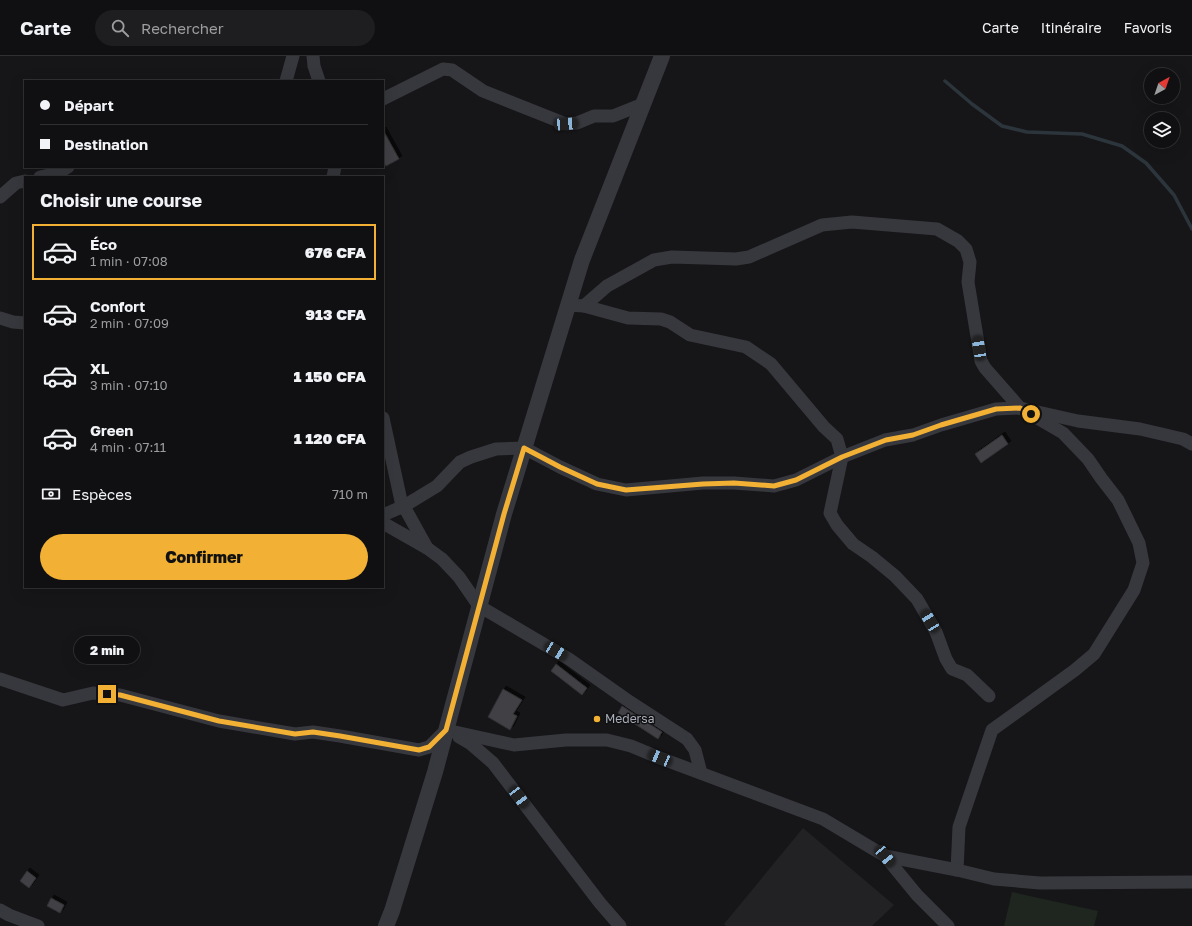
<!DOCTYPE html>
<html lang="fr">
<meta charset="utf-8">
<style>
body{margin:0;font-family:"Golos Text",sans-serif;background:#1e1e20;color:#f1f3f6;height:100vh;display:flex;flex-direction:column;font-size:15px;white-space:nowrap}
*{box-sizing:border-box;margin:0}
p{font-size:13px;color:#9c9d9f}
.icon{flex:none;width:22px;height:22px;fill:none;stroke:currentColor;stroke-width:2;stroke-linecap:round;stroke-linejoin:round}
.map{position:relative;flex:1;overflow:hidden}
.details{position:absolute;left:24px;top:120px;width:360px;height:412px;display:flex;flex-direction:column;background:#101012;border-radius:0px;box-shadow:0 4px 16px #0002,0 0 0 1px #303032}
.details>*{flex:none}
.top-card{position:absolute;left:24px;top:24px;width:360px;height:88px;border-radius:0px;box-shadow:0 4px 16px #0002,0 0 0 1px #303032;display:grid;align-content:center;height:88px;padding:0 16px;background:#101012}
.needle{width:26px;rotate:40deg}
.fabs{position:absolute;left:1144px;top:12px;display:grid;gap:8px}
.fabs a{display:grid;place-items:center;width:36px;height:36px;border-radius:50%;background:#101012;box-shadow:0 4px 16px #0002,0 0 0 1px #303032;font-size:20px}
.end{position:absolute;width:18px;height:18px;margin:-9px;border:5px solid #f2b134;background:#111;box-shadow:0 0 0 2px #111}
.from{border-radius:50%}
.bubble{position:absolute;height:28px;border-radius:14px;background:#101012;box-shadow:0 4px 16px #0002,0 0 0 1px #303032;font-size:13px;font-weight:800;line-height:28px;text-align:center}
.car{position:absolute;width:12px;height:24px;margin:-12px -6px;border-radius:5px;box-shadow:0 0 3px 1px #0007;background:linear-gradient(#222 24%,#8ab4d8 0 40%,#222 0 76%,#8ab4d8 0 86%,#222 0)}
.top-card b{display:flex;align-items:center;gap:14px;height:38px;font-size:15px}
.top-card b+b{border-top:1px solid #303032}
.top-card i{width:10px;height:10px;background:#f1f3f6}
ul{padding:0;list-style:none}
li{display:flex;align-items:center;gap:12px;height:56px;margin:0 8px 6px;padding:0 8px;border:2px solid transparent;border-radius:0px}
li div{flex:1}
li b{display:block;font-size:15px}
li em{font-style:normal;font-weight:800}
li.active{border-color:#f2b134}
li>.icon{width:36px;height:36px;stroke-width:1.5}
h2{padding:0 16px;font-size:18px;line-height:48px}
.pay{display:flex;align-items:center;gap:10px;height:44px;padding:0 16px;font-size:15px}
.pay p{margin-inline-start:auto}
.action{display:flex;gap:8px;margin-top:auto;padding:8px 16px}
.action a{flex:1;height:46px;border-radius:24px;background:#f2b134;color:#111;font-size:16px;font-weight:800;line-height:46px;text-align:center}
header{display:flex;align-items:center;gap:24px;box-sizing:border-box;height:56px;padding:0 20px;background:#101012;border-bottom:1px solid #303032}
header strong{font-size:19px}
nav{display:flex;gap:22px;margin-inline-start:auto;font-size:14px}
.search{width:280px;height:36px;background:#1e1e20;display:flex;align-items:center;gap:10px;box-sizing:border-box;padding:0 14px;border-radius:22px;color:#9c9d9f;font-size:15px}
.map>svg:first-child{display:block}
.built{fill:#222225}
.green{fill:#1e261f}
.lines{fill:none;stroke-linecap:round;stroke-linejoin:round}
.stream{stroke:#2c353c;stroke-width:3.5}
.building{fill:#404145;stroke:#303034;filter:url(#shadow)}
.minor{stroke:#37383d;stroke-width:13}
.tertiary{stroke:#37383d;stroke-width:16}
.route{stroke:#f2b134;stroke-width:5}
.poi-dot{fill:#f2b134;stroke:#111113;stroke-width:1.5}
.labels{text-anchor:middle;stroke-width:3;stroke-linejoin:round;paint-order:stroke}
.poi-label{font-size:12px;fill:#a8adb8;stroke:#111113;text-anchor:start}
</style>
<header>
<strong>Carte</strong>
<div class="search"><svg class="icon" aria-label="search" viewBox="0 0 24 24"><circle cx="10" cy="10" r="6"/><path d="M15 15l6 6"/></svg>Rechercher</div>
<nav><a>Carte</a><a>Itinéraire</a><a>Favoris</a></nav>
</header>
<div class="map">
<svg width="1192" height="870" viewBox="0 0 1192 870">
<defs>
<filter id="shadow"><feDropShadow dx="3" dy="-3" stdDeviation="0" flood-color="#0009"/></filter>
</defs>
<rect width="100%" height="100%" fill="#161618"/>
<polygon class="built" points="803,772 894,849 872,870 726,870 724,868"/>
<polygon class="green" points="1012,836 1098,855 1094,870 1004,870"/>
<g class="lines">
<polyline class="stream" points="945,25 972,48 1002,70 1027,76 1082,78 1122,90 1146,107 1174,139 1192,173"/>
</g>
<g class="building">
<polygon points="383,74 399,103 386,110 383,105"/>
<polygon points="1002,379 1008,388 981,407 975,398"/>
<polygon points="556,608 587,632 582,639 551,615"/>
<polygon points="503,633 522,644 513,658 517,660 510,674 488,661"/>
<polygon points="622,650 662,676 658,683 618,657"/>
<polygon points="27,815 36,822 29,832 20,825"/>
<polygon points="51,842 64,849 60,857 47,850"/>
</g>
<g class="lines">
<g class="minor">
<polyline points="313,0 314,10 319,25"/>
<polyline points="286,25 293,0"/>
<polyline points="383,43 443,13 452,14 483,35 566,68 577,67 594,60 613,60 643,48"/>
<polyline points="40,121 58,117 68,111"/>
<polyline points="333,121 335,111"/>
<polyline points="0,141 16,127 25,125"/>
<polyline points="568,249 584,250 607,230 654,204 672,201 736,203 749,201 822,169 852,166 937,173 958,185 966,193 970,206 968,226 981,305 985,312 1020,352 1063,377 1088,403 1101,422 1118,444 1139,487 1143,507 1134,534 1094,598 1075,614 992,674 959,771 957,814"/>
<polyline points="584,250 628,262 661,263 670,266 690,279 746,291 771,308 824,371 837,383 842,401 830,457 837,469 853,488 872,501 895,520 917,543 936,576 946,603 952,613 967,619 989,640"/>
<polyline points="0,262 13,266 25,267"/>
<polyline points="383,362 401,445 427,492"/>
<polyline points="383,459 404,450 437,430 460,406 471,401 496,393 524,392 560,411 597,428 626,434 703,427 734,427 774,430 796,424 842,401 885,384 913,379 941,369 996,353 1020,352 1078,365 1140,373 1183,383 1192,388"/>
<polyline points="383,467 427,492 442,503 459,521 479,550 569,603 630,646 687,683 695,694 701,717"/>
<polyline points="0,623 63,644 93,637 120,639 219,665 295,678 313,676 340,680 419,694 429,691 446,674"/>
<polyline points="446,674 514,689 566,684 607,684 631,690 660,702 823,763 885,800 957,814 994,823 1040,827 1192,826"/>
<polyline points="459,681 471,688 493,707 600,847 620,870"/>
<polyline points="885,800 917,839 948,870"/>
<polyline points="0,854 9,859 38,870"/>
</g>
<polyline class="tertiary" points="386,870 392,855 435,716 504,458 582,204 662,0"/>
</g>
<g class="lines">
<polyline class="route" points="107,638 120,639 219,665 295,678 313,676 340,680 419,694 429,691 446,674 504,458 524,392 560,411 597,428 626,434 703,428 734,427 774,430 796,424 842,401 886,384 913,379 941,369 996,353 1020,352 1031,358"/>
</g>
<circle class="poi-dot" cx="597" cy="663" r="4"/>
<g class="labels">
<g class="poi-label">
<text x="605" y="667">Medersa</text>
</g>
</g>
</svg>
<div class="fabs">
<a><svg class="needle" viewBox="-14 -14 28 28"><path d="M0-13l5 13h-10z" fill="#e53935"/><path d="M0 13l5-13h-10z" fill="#9c9d9f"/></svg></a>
<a><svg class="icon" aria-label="layers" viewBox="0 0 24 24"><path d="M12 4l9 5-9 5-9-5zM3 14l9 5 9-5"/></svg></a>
</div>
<i class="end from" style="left:1031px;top:358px"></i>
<i class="end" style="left:107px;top:638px"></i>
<div class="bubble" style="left:74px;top:580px;width:66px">2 min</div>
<i class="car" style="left:566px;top:68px;rotate:86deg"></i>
<i class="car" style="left:979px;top:292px;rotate:351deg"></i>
<i class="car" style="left:930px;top:565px;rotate:329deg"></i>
<i class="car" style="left:556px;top:595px;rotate:121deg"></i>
<i class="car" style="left:660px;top:702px;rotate:293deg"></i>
<i class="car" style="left:519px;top:741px;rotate:143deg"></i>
<i class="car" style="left:885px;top:800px;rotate:141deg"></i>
<div class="top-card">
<b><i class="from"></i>Départ</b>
<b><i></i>Destination</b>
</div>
<section class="details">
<h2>Choisir une course</h2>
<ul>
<li class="active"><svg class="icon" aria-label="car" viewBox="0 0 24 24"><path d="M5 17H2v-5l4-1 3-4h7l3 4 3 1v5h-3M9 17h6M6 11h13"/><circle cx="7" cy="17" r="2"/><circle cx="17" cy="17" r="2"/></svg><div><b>Éco</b><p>1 min · 07:08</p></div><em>676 CFA</em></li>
<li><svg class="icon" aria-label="car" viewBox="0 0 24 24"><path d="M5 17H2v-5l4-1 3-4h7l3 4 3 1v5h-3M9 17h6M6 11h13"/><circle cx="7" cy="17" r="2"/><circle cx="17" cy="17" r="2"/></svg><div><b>Confort</b><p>2 min · 07:09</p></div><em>913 CFA</em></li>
<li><svg class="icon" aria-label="car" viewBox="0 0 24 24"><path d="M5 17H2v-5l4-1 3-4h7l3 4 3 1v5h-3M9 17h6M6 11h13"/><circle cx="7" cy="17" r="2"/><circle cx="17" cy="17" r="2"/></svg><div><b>XL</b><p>3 min · 07:10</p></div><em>1 150 CFA</em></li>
<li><svg class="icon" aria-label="car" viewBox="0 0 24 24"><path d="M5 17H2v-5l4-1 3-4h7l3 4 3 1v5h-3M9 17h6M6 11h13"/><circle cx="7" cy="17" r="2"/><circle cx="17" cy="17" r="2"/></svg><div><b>Green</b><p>4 min · 07:11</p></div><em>1 120 CFA</em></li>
</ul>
<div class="pay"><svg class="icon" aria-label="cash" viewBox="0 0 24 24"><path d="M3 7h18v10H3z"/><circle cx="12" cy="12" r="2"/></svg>Espèces<p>710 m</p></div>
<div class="action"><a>Confirmer</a></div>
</section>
</div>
